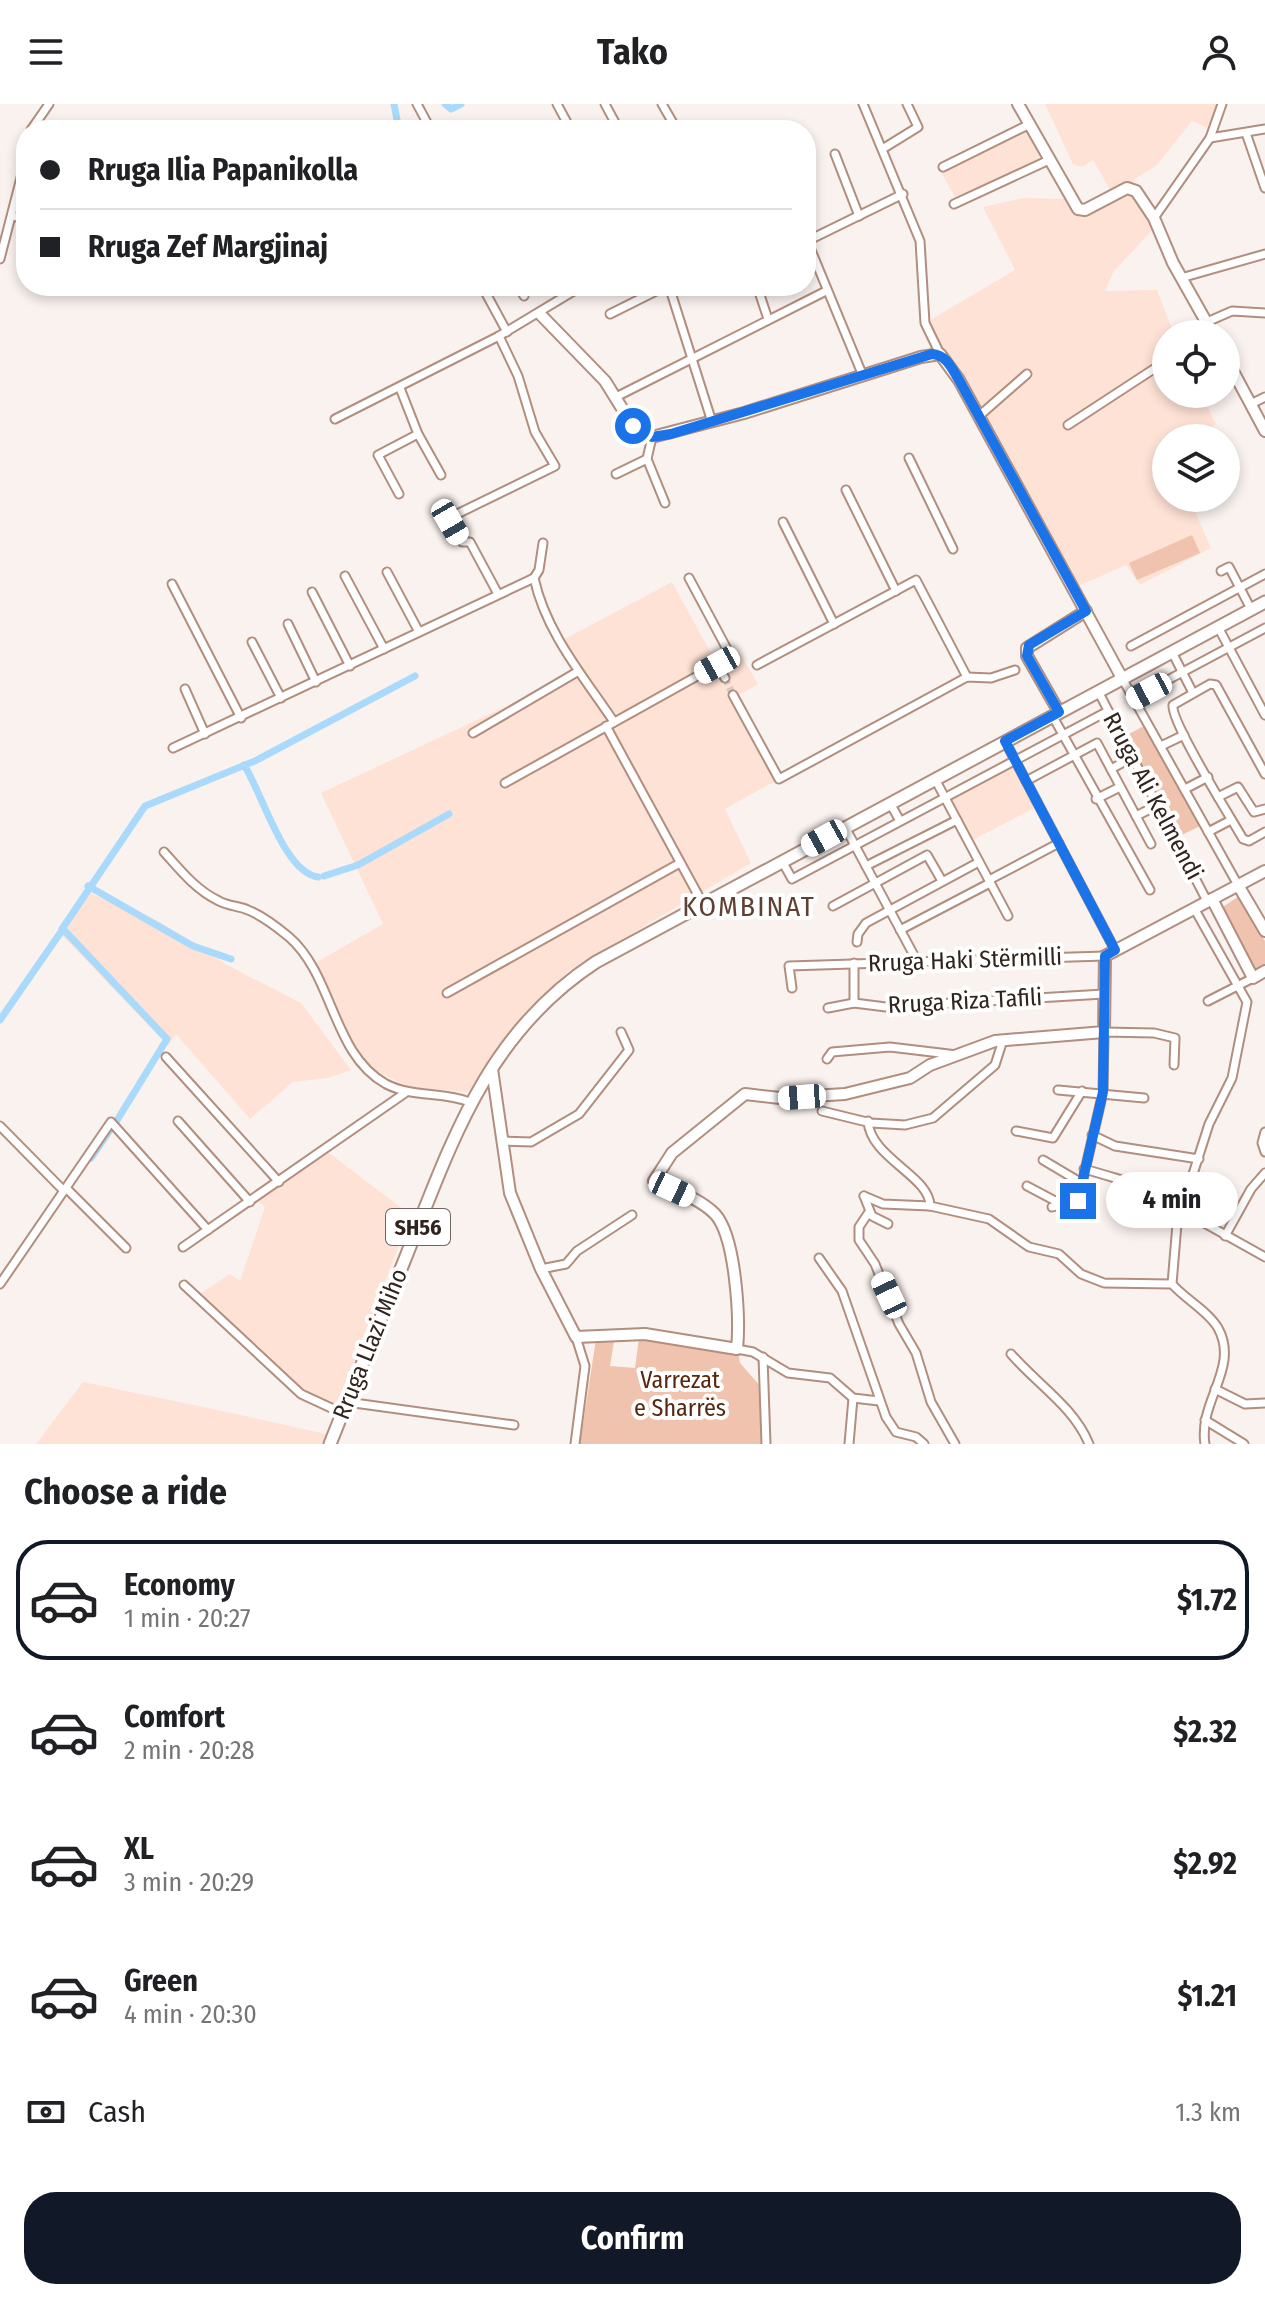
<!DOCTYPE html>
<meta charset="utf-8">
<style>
body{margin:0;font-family:"Fira Sans Condensed",sans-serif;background:#f6f6f6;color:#202124;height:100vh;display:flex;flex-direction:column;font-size:30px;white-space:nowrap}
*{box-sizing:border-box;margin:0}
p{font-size:26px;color:#757577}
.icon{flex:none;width:44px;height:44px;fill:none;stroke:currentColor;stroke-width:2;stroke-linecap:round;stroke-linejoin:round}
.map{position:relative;height:1340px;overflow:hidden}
.details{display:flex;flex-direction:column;background:#fff;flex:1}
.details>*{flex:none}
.guide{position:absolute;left:16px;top:16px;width:800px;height:176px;border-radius:32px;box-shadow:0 4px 12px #0003;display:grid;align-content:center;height:176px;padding:0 24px;background:#fff}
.fabs{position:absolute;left:1152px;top:216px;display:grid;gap:16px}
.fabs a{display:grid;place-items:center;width:88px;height:88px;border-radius:50%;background:#fff;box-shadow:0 4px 12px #0003;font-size:40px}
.end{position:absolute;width:36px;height:36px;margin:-18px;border:10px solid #1a73e8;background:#fff;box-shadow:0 0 0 4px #fff}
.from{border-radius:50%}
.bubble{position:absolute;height:56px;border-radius:28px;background:#fff;box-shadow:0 4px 12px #0003;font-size:26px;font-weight:700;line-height:56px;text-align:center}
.car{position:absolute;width:24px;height:48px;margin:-24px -12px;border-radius:10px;box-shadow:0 0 6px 2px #0007;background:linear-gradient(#fff 24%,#345 0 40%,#fff 0 76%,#345 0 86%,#fff 0)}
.guide b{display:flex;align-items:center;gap:28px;height:76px;font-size:30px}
.guide b+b{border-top:2px solid #e0e0e0}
.guide i{width:20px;height:20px;background:#202124}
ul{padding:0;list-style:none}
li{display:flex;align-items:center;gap:24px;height:120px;margin:0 16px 12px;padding:0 8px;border:4px solid transparent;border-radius:32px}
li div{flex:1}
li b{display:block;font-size:30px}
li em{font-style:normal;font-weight:700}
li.active{border-color:#111827}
li>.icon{width:72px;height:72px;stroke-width:1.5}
h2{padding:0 24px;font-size:36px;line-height:96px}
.pay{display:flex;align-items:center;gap:20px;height:88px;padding:0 24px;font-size:30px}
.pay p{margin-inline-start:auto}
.primary-button{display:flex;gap:16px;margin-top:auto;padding:16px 24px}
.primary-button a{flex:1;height:92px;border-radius:32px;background:#111827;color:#fff;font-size:32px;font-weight:700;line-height:92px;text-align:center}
header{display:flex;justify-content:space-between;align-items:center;height:104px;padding:0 24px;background:#fff;font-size:36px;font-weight:700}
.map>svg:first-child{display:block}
.built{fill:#fee2d5}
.green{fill:#f0c3af}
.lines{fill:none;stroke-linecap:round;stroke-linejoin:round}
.canal{stroke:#a9d9fb;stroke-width:7}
.street-tunnel{stroke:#d2c9c5;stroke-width:7;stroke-dasharray:7 3.5;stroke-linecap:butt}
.street-casing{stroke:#b18e7e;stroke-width:11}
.secondary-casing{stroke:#b18e7e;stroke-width:14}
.primary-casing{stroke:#b18e7e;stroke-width:15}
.street{stroke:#fff;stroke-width:7}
.secondary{stroke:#fff;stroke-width:10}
.primary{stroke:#fff;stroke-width:11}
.route{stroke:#1a73e8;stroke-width:10}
.labels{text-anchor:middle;stroke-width:8;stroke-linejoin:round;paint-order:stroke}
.shield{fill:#fff;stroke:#6f6561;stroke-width:2}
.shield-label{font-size:22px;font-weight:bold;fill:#31231d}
.street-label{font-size:24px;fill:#31231d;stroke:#fff}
.park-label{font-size:24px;fill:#57270e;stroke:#fff}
.quarter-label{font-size:28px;letter-spacing:2px;fill:#5f4032;stroke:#fff}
</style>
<header><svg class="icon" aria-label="menu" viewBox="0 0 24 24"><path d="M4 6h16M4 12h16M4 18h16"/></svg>Tako<svg class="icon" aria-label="person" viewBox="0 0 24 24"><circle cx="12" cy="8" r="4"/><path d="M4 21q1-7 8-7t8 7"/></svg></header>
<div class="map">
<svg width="1265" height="1340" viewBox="0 0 1265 1340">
<rect width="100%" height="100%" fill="#faf2ef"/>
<g class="built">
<polygon points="1045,0 1222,0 1214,27 1192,17 1157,61 1133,76 1132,84 1157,121 1114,167 1105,187 1157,186 1174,230 1166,230 1166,290 1201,290 1216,320 1196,334 1166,334 1166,394 1189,394 1211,444 1140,481 1126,461 1074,484 925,219 1015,166 983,103 1023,94 1071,95 1077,105 1113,91 1093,56 1082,63 1073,60"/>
<polygon points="1030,20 1049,56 970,92 955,93 939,65"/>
<polygon points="672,478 717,560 739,548 758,580 735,593 779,675 725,705 751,759 570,866 535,898 468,988 409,983 373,965 354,941 315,859 383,820 321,689 577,569 561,537"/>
<polygon points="1012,663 1034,704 971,737 950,696"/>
<polygon points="89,789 160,818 227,861 301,899 351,966 328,974 293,978 250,1015 176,930 168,942 62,831"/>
<polygon points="325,1046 411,1111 336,1303 302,1284 200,1190 230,1170 240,1177 265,1103 255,1094"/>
<polygon points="83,1278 227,1308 330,1331 325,1340 36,1340"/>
</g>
<g class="green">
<polygon points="1192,431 1200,449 1137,476 1129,459"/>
<polygon points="1146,621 1200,722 1180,732 1125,632"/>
<polygon points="1238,793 1265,837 1265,864 1256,870 1221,804"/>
<polygon points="639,1233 738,1248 740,1259 761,1283 763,1340 580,1340 596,1235 614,1237 610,1262 635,1264"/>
</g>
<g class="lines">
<g class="canal">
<polyline points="394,0 399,26"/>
<polyline points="445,0 451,5 461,0"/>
<polyline points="489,182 493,188"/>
<path d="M244 661C262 688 284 769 318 773"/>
<polyline points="324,772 358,761 449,710"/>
<polyline points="88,782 193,842 231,855"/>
<polyline points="62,825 145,702 255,657 415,572"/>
<polyline points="0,916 63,825 167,935 116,1018"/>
<polyline points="91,1054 110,1026"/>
</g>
<polyline class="street-tunnel" points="725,574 733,591"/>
<defs>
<g id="street">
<polyline points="417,0 431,26"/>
<polyline points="557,0 571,26"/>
<polyline points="605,0 619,26"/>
<polyline points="662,0 677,26"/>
<polyline points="863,0 920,137 925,219 940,250"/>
<polyline points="31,26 49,0"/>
<polyline points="1246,29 1265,84"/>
<polyline points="1210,34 1265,25"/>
<polyline points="884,44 918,23 907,0"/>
<polyline points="835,50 859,112"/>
<polyline points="943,63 1030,20"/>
<polyline points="954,100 1049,56"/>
<polyline points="13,112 26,116"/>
<polyline points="1154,114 1210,34 1222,0"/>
<polyline points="806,134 863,272"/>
<polyline points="807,137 903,90"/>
<polyline points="0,155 26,54"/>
<polyline points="1181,174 1265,150"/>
<polyline points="482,182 507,228"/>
<polyline points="518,182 524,192"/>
<polyline points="669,182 712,318"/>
<polyline points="757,182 768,215"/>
<polyline points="610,210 666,182"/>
<polyline points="1207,218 1232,207 1265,209"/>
<polyline points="614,294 826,187"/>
<polyline points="1251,300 1265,293"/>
<polyline points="979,312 1027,270"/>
<polyline points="335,315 499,232 582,182"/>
<polyline points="1068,321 1166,257"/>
<polyline points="418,330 441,371"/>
<polyline points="652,333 647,355 665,399"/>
<polyline points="909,354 953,445"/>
<polyline points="616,370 647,355"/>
<polyline points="846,386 896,487"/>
<polyline points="399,390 378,351 418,330 400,284"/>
<polyline points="455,411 555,362 535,328 518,272 499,232"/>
<polyline points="450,418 462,438 470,438 498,490"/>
<polyline points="783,418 834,520"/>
<path d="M543 439 539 466 534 474C546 529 584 573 614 618"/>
<polyline points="1221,467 1229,463 1251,505"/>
<polyline points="387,468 419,528"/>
<polyline points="345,472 384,545"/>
<polyline points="689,474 727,545"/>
<polyline points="172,480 241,614"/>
<polyline points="312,488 350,562"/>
<polyline points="288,520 316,578"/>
<polyline points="1218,523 1265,611"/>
<polyline points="252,538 281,594"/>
<polyline points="1131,542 1265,470"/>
<polyline points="1172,548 1193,589"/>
<polyline points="757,561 916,476 967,573"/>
<polyline points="1122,574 1238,781"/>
<polyline points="185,585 205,630"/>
<polyline points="1098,587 1207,797"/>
<polyline points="733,591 779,675 967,573 991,574 1015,566"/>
<polyline points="1134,594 1265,524"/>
<polyline points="1052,611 1150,786"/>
<polyline points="606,622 703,800"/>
<polyline points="473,629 577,568"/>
<polyline points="1005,637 1115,846"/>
<polyline points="1161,642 1184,631"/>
<polyline points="173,644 534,474"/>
<polyline points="1111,665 1133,653"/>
<path d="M1265 670 1216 581 1210 580 1173 601C1170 617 1231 714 1243 735L1249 737 1265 728"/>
<polyline points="935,675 1008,812"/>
<polyline points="1026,677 1097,639 1151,740"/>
<polyline points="505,679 717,561 725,574"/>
<polyline points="1185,685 1208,673"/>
<polyline points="1218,693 1238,683 1254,708 1265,705"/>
<polyline points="1096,695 1120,683"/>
<polyline points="890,699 900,717"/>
<polyline points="1136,712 1158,701"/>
<polyline points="845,723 917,857"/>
<polyline points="1208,728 1231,716"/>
<path d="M164 748C181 767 196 786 219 797 228 802 239 802 248 806 263 812 277 823 289 833 334 872 332 950 386 980 413 994 442 987 470 998"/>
<polyline points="782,757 792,775 1108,607"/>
<polyline points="866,762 957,716"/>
<polyline points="989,776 1059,739"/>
<polyline points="833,802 927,751 942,777"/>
<path d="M1194 804 1247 898 1232 974 1209 1020 1177 1120 1172 1180C1185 1195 1208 1207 1218 1224 1240 1264 1198 1297 1205 1340"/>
<polyline points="900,826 990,779"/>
<polyline points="857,838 858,830 866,819 979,758"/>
<polyline points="854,859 854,899"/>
<polyline points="792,884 789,862 1105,852"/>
<polyline points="447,889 680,759"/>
<polyline points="1208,897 1253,874"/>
<polyline points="828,904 854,899 886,903 1104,890"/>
<polyline points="166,953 279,1078"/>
<polyline points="827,955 832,948 890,943 957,951"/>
<polyline points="1058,986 1144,994"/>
<polyline points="822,1007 871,1019 905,1021 933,1014 995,961 1003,936"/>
<polyline points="178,1017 250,1098"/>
<path d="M868 1017C870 1054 930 1072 930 1102"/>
<polyline points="0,1022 64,1087"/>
<polyline points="1016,1027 1053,1034 1082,987"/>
<polyline points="1265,1028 1262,1039 1265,1048"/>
<polyline points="1092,1031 1115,1042 1199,1055"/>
<polyline points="502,1037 531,1038 579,1010 629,946 621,928"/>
<polyline points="1043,1056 1080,1078"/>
<path d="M1084 1065C1118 1074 1151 1087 1186 1091"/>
<polyline points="1027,1082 1061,1100"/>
<polyline points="66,1084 126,1144"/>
<polyline points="864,1092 883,1100 930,1102 989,1115 1029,1143 1059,1150 1081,1170 1104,1179 1172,1180"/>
<polyline points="864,1092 872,1112 888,1120"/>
<polyline points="1052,1103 1078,1097 1103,988 1104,928 1154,929 1175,934 1174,961"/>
<polyline points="1181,1106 1265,1153"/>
<polyline points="869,1108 859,1123 859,1136 875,1160 899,1220 916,1249 931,1298 955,1340"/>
<polyline points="1225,1132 1251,1085 1265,1069"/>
<polyline points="183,1143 405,989"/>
<polyline points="819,1154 842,1187 886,1313 896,1328 916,1333 924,1340"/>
<polyline points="541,1165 566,1160 577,1147 632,1111"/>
<polyline points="0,1180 111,1018 208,1126"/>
<polyline points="184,1181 301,1290 342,1309"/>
<polyline points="737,1245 753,1248 788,1269 830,1274 853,1294 879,1297"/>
<path d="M1011 1250C1037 1280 1074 1303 1089 1340"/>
<polyline points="763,1253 766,1340"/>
<polyline points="1215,1285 1245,1300 1265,1299"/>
<polyline points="347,1298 514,1321"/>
<polyline points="1205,1316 1244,1340"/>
<polyline points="575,1340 585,1262 576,1233"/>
<polyline points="849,1340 853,1294"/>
</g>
<g id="secondary">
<polyline points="1018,0 1078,105 1085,106 1127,84 1136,87 1154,114 1173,159 1213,230"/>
<polyline points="540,210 605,277 633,322 652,333 744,309 921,253 940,250 959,276 1122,574"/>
<polyline points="1226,254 1265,327"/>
<polyline points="1059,608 1027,552 1027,544 1086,507"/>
<polyline points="1238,781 1265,827"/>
<polyline points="1212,795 1253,874 1265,867"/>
<path d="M492 965 510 1089 541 1165 576 1233 645 1230 737 1245C740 1215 736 1133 715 1110 699 1094 674 1086 654 1077L672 1049 745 990 780 994 845 990 910 974 930 961 995 937 1104 928 1105 852 1265 767"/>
</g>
<path id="primary" d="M330 1340C354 1280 378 1220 403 1160 450 1043 484 931 596 858L1265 498"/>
</defs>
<use href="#street" class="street-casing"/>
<use href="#secondary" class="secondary-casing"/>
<use href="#primary" class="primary-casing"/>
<use href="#street" class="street"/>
<use href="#secondary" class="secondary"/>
<use href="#primary" class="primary"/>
</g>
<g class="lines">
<path class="route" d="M633 322 652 333 671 330 932 250C947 251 952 265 959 276L1086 507 1029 541 1027 552 1059 608 1005 637 1115 846 1105 852 1103 988 1078 1097"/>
</g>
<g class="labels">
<rect class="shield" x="386" y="1105" width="64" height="36" rx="6"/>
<g class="shield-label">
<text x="418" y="1131">SH56</text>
</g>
<g class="street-label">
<text transform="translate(1153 692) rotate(62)" y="8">Rruga Ali Kelmendi</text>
<text transform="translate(965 856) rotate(-2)" y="8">Rruga Haki Stërmilli</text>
<text transform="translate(965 897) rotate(-3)" y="8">Rruga Riza Tafili</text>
<text transform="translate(370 1240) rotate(-68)" y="8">Rruga Llazi Miho</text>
</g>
<g class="park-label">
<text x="680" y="1284">Varrezat<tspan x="680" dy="28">e Sharrës</tspan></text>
</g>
<g class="quarter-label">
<text x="749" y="812">KOMBINAT</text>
</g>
</g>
</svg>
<div class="fabs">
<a><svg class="icon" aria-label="locate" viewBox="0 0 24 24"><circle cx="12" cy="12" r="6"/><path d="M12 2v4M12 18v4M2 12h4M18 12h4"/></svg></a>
<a><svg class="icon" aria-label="layers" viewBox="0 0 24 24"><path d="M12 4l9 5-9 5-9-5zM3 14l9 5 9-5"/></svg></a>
</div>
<i class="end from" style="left:633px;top:322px"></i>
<i class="end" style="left:1078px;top:1097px"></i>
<div class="bubble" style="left:1106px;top:1068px;width:132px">4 min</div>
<i class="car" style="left:450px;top:418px;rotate:150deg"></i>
<i class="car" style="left:717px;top:561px;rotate:241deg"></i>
<i class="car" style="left:1149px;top:587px;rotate:242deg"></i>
<i class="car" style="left:824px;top:734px;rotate:241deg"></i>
<i class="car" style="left:802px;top:993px;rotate:266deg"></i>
<i class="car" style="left:672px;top:1085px;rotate:115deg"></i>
<i class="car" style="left:889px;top:1191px;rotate:335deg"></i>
<div class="guide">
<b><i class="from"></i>Rruga Ilia Papanikolla</b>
<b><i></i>Rruga Zef Margjinaj</b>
</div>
</div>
<section class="details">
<h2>Choose a ride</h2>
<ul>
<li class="active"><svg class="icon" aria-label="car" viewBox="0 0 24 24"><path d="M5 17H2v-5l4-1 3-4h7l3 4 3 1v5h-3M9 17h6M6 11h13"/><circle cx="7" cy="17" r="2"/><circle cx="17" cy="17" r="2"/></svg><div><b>Economy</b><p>1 min · 20:27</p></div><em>$1.72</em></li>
<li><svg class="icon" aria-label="car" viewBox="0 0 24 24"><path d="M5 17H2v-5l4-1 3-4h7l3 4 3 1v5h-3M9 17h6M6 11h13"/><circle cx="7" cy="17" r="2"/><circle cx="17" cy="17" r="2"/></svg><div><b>Comfort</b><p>2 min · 20:28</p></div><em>$2.32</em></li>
<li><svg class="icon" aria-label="car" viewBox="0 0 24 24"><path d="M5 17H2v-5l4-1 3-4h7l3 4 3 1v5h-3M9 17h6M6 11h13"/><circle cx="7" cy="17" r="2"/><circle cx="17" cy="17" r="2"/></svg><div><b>XL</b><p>3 min · 20:29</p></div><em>$2.92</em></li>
<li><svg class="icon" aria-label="car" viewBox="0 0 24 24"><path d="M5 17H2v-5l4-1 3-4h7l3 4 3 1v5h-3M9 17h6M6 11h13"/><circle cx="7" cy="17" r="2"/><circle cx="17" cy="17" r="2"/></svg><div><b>Green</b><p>4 min · 20:30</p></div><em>$1.21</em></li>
</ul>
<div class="pay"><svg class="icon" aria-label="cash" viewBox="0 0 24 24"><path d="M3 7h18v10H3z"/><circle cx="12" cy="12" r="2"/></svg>Cash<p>1.3 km</p></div>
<div class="primary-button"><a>Confirm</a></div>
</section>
